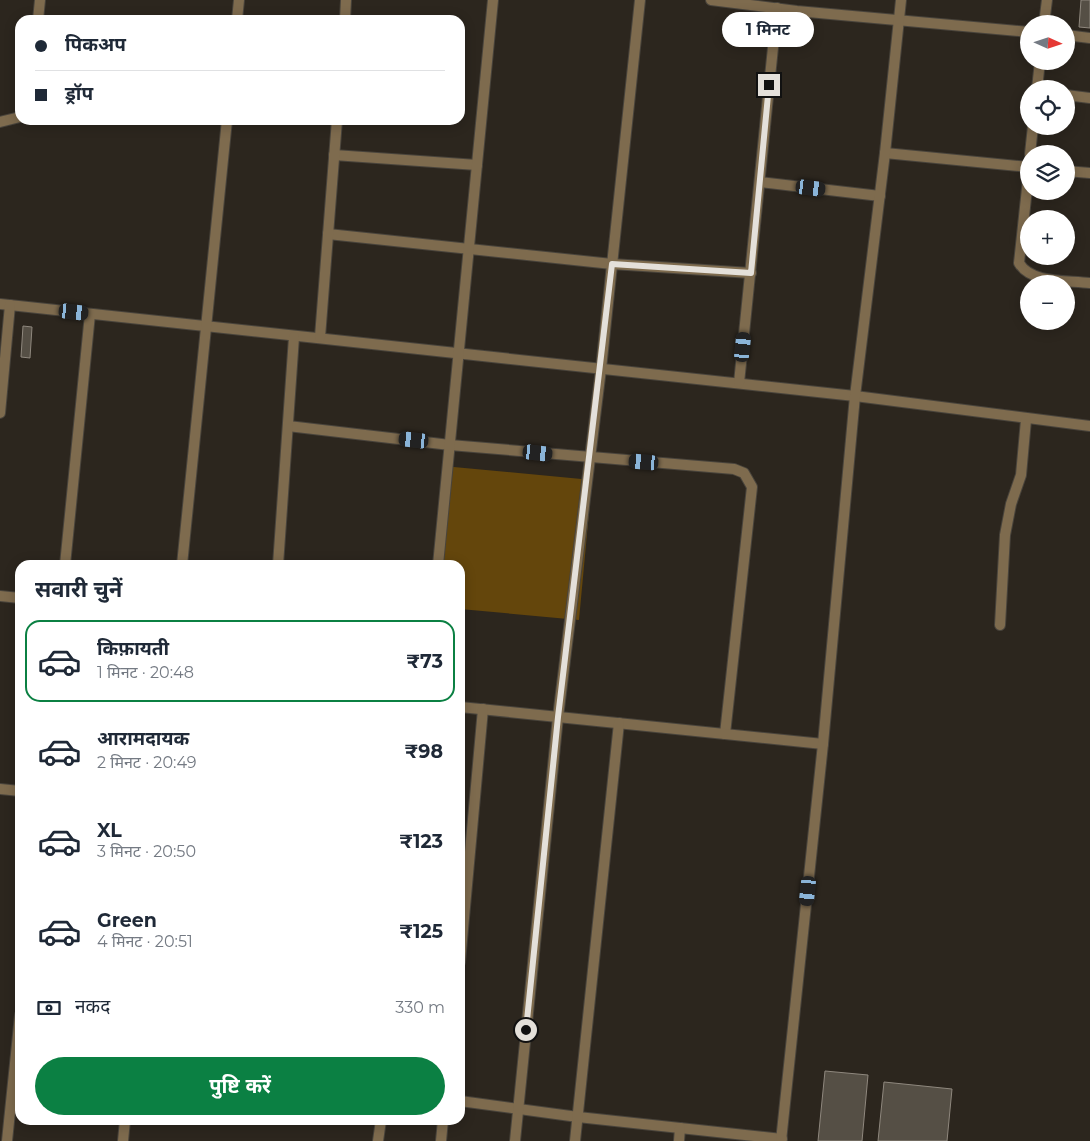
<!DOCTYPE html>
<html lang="hi">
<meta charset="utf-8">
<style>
body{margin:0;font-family:Montserrat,"Noto Sans Devanagari",sans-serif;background:#f6f6f7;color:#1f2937;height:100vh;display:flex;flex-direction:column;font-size:19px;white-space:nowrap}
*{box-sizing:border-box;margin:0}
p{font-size:16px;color:#747a83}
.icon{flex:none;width:28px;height:28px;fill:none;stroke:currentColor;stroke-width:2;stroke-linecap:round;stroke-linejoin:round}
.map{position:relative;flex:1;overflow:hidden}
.drawer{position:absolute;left:15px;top:560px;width:450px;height:565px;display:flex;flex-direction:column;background:#fff;border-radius:15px;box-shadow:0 2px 12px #0003}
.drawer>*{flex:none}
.top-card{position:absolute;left:15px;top:15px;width:450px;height:110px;border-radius:15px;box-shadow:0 2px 12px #0003;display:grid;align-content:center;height:110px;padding:0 20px;background:#fff}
.needle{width:32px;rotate:93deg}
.controls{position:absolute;left:1020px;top:15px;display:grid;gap:10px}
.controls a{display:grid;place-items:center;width:55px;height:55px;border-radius:50%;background:#fff;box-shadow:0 2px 12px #0003;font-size:25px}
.end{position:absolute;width:22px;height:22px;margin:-11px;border:6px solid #e4e0da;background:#111;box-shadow:0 0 0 2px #111}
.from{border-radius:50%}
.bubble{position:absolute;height:35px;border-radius:18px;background:#fff;box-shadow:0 2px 12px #0003;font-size:16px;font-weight:700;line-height:35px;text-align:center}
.car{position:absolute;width:15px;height:30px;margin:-15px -8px;border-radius:6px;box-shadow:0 0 4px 1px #0007;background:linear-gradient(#222 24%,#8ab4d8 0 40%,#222 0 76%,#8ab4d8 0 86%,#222 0)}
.top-card b{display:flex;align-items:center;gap:18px;height:48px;font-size:19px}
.top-card b+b{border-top:1px solid #e0e1e3}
.top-card i{width:12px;height:12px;background:#1f2937}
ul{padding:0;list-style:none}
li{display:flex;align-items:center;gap:15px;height:82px;margin:0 10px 8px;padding:0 10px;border:2px solid transparent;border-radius:15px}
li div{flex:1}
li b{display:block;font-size:19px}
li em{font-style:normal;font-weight:700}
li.current{border-color:#0b8043}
li>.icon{width:45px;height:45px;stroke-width:1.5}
h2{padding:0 20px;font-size:22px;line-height:60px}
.pay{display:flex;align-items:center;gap:12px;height:55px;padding:0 20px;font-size:19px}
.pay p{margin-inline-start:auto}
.action{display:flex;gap:10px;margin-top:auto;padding:10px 20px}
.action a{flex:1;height:58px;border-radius:30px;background:#0b8043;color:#fff;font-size:20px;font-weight:700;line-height:58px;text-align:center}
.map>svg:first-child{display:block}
.green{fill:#64460c}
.building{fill:#554f45;stroke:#8f887e}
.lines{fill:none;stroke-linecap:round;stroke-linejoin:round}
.minor-casing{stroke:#49443c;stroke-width:12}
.tertiary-casing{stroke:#49443c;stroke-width:12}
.minor{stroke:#7e6b4e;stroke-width:10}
.tertiary{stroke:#7e6b4e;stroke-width:10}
.route{stroke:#e4e0da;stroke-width:6}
</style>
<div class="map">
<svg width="1090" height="1141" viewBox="0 0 1090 1141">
<rect width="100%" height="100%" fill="#2c261e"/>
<polygon class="green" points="443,466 592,480 579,620 460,609 460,565 433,565"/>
<g class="building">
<polygon points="1081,0 1090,0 1090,28 1079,27"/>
<polygon points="23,326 32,327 30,358 21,357"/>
<polygon points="825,1071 868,1075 862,1141 818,1141"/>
<polygon points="884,1082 952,1089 947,1141 878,1141"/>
</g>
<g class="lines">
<defs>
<g id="minor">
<polyline points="711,0 797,11 1029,32"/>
<polyline points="38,20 40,0"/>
<polyline points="345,20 346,0"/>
<polyline points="1044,24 1047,0"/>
<polyline points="1066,35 1090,38"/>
<polyline points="1037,89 1040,61"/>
<polyline points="1066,95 1090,98"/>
<polyline points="0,122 20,117"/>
<polyline points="885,153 1029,167"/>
<polyline points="1030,154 1033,126"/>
<polyline points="334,155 477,165"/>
<path d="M1029 170 1019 263C1031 284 1068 280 1090 283"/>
<polyline points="1066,171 1090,173"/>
<polyline points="760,182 880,196"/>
<polyline points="328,234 612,264 751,273"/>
<polyline points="0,304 855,396 1090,426"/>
<polyline points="320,337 337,120"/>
<polyline points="739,383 777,8"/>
<polyline points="0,413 10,305"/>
<polyline points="288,426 450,445 734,469 744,473 752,487 725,734"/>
<polyline points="65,565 90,314"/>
<polyline points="278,565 294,337"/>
<polyline points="438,565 493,0"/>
<polyline points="0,596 20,598"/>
<polyline points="1000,625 1005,535 1011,504 1021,475 1026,420"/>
<polyline points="460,707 823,744"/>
<polyline points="0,789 20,791"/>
<polyline points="460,962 483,709"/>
<polyline points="460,1101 578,1117 782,1139"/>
<polyline points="7,1141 20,1015"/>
<polyline points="378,1141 381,1120"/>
<polyline points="441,1141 443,1120"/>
<polyline points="515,1141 558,717 601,369 640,0"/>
<polyline points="575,1141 619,723"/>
<polyline points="679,1141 680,1128"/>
</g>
<g id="tertiary">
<polyline points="237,20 239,0"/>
<polyline points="182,565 227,120"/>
<polyline points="123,1141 125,1120"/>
<polyline points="781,1141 823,744 855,396 885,153 901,0"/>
</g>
</defs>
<use href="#minor" class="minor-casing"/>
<use href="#tertiary" class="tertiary-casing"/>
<use href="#minor" class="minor"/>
<use href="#tertiary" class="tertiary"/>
</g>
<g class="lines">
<polyline class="route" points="526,1030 558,717 612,264 751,273 769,85"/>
</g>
</svg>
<div class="controls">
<a><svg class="needle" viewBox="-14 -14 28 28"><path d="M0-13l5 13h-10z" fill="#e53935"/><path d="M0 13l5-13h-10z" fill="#747a83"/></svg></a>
<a><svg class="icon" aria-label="locate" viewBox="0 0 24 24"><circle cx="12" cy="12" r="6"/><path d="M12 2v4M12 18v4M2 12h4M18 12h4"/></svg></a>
<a><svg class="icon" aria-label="layers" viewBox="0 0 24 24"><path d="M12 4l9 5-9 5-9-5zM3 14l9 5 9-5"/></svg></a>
<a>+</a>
<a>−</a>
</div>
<i class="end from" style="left:526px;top:1030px"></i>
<i class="end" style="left:769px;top:85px"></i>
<div class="bubble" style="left:722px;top:12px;width:92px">1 मिनट</div>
<i class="car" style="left:811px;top:188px;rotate:97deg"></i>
<i class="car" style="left:74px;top:312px;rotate:96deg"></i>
<i class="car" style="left:743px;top:347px;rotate:6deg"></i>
<i class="car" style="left:414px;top:440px;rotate:276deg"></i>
<i class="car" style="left:538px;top:453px;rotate:96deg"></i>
<i class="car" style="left:644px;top:462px;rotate:275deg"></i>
<i class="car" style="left:808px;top:891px;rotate:186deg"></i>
<div class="top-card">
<b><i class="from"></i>पिकअप</b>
<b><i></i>ड्रॉप</b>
</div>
<section class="drawer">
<h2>सवारी चुनें</h2>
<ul>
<li class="current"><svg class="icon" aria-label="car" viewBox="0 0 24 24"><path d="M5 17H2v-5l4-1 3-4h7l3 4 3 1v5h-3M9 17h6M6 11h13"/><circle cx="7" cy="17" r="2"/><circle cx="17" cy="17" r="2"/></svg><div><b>किफ़ायती</b><p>1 मिनट · 20:48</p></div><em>₹73</em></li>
<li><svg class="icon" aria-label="car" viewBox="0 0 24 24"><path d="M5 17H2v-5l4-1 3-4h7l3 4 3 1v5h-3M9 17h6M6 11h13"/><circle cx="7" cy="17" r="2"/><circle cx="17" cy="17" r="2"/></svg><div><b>आरामदायक</b><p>2 मिनट · 20:49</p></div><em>₹98</em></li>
<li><svg class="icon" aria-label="car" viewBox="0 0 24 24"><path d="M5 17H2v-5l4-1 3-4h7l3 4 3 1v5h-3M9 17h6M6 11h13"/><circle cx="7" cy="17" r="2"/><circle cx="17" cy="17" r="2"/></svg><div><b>XL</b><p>3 मिनट · 20:50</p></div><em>₹123</em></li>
<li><svg class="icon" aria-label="car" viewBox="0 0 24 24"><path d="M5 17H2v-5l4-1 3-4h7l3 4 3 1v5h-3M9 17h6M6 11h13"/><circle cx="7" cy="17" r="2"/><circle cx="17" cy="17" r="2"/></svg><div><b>Green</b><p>4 मिनट · 20:51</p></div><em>₹125</em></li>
</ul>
<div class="pay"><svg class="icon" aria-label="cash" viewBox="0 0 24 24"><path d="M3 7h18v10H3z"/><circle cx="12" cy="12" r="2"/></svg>नकद<p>330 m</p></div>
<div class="action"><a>पुष्टि करें</a></div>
</section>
</div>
